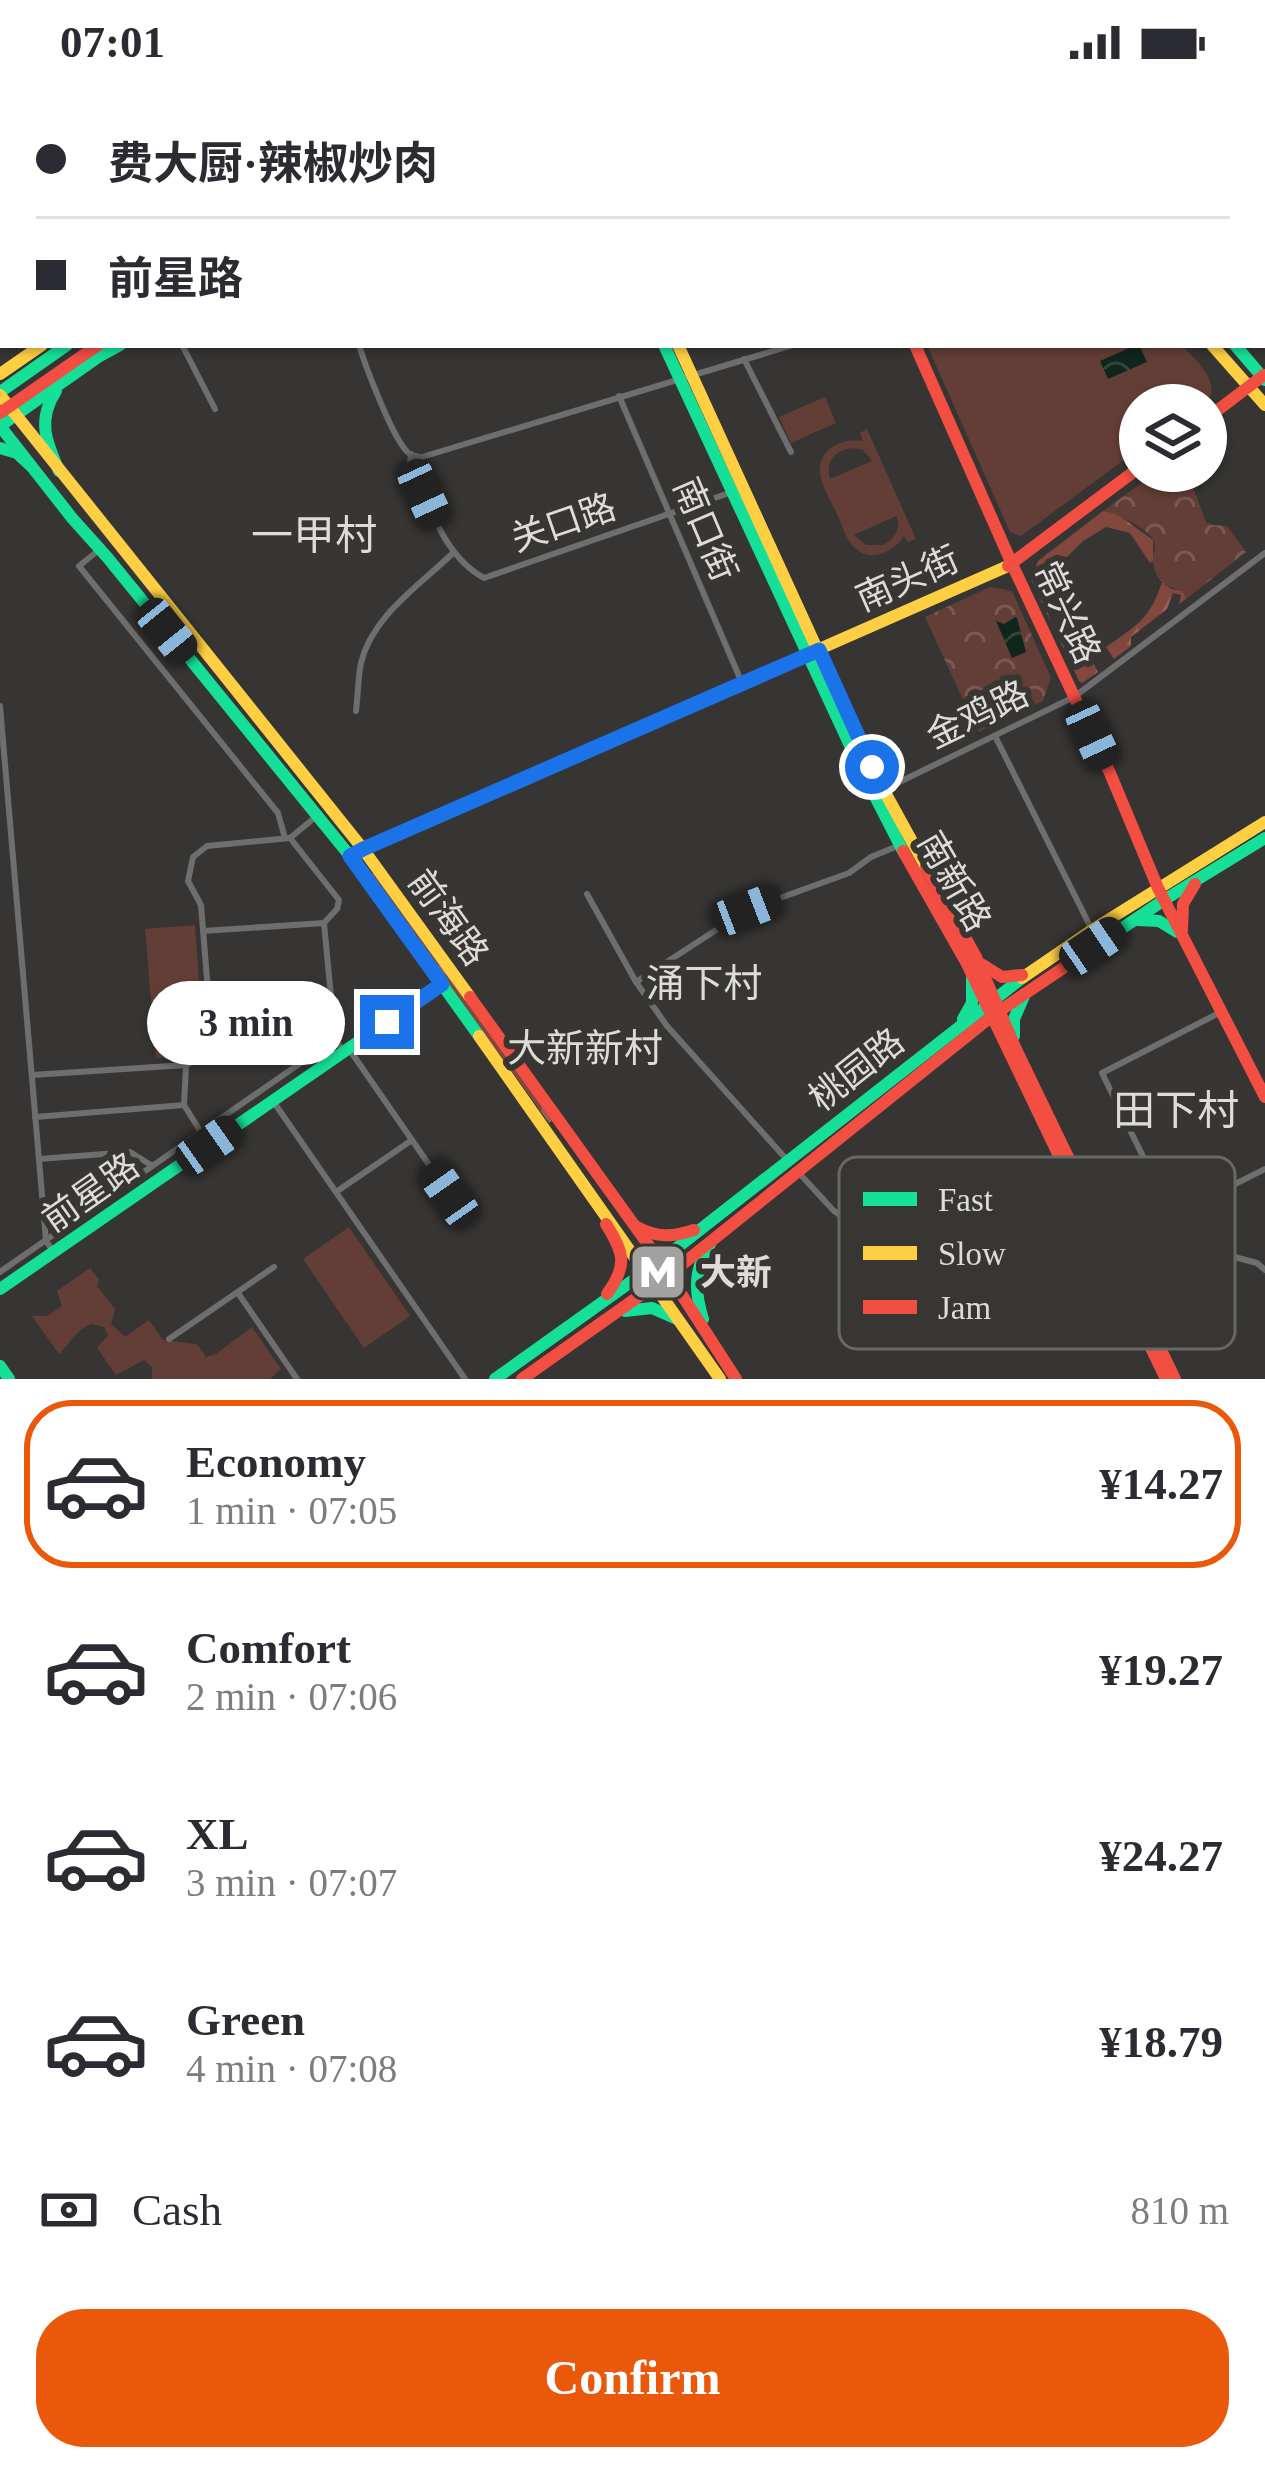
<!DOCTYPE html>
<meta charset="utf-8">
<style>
body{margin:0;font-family:"Times New Roman","Noto Sans SC",serif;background:#f7f7f7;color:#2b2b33;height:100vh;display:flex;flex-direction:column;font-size:45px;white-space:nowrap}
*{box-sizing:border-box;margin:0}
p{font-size:39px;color:#7c7c81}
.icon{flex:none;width:66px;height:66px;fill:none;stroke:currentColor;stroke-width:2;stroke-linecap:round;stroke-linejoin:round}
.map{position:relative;height:1295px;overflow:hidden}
.sheet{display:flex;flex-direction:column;background:#fff;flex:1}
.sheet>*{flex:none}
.banner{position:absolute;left:0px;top:0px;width:1266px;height:264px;box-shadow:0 3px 9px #0004;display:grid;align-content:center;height:264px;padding:0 36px;background:#fff}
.fabs{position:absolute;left:1119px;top:300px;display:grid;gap:24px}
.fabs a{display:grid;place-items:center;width:108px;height:108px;border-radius:50%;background:#fff;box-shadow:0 3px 9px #0004;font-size:60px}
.end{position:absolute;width:54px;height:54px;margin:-27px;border:15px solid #1a73e8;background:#fff;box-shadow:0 0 0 6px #fff}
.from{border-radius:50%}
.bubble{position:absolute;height:84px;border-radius:42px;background:#fff;box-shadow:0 3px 9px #0004;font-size:39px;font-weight:800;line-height:84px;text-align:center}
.car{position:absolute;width:36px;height:72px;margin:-36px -18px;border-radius:15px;box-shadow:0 0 9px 3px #0007;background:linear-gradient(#222 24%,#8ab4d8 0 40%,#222 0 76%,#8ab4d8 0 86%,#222 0)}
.banner b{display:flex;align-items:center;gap:42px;height:114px;font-size:45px}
.banner b+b{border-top:3px solid #e1e1e2}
.banner i{width:30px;height:30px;background:#2b2b33}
ul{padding:21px 0 0;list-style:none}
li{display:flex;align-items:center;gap:36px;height:168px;margin:0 24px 18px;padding:0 12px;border:6px solid transparent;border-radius:48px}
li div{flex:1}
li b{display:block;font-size:45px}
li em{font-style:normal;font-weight:800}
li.active{border-color:#ea580c}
li>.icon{width:108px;height:108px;stroke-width:1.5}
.pay{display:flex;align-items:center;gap:30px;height:132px;padding:0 36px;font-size:45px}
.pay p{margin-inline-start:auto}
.cta{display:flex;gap:24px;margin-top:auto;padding:24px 36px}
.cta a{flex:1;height:138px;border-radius:48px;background:#ea580c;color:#fff;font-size:48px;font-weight:800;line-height:138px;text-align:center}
.status{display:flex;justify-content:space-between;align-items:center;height:84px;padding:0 60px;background:#fff;direction:ltr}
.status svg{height:33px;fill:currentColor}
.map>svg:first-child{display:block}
.green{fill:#633e36;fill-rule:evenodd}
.forest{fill:url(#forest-firs)}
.park{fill:url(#park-crowns)}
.water{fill:url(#water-waves)}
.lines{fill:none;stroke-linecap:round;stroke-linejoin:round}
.street{stroke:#6f6e6e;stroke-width:6}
.fast{stroke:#16e098;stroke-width:12}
.slow{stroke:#ffcf43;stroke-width:12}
.jam{stroke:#f24e42;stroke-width:12}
.jam-bridge{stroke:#f24e42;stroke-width:12}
.route{stroke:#1a73e8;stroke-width:15}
.labels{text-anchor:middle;stroke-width:12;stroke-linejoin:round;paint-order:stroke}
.street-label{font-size:36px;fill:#dddcda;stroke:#373632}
.poi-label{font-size:36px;font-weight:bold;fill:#dddcda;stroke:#373632;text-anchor:start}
.neighbourhood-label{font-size:39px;fill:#dddcd7;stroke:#373632}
.quarter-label{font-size:42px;fill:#dddcd7;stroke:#373632}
.key{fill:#373632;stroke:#696864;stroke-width:3}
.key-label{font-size:33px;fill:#dddcda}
</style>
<div class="status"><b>07:01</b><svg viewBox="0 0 49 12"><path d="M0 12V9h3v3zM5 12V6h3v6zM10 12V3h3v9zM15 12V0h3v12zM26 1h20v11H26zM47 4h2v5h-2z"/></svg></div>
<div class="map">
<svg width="1265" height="1295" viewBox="0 0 1265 1295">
<defs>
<pattern id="forest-firs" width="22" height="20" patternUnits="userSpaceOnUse" patternTransform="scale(3)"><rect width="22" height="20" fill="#82473d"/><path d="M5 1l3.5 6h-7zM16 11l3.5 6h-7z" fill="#936158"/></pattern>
<pattern id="park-crowns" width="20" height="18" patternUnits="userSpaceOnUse" patternTransform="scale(3)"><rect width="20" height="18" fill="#633e36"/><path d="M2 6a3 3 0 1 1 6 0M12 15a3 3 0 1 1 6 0" fill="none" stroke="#795952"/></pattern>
<pattern id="water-waves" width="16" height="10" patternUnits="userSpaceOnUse" patternTransform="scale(3)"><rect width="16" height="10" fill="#0f261d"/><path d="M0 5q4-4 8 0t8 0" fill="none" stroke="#32453d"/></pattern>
</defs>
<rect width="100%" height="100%" fill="#363533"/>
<g class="green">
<path d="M927 261H1182C1195 276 1215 291 1211 312L1199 321H1140V364L1021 452 1010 448Z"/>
<polygon points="825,313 836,339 791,359 779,333"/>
<path d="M867 345 916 455 908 458 904 452C893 468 872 479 855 464 846 456 842 441 837 430 832 419 824 406 821 394 814 368 840 353 863 357L860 349ZM851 364 863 366 872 377 830 395C825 378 834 367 851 364ZM896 432C902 444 894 455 883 461H866L854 451Z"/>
<path d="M195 841 203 953C195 974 176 973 156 974L145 845Z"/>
<polygon points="349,1143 410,1232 364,1264 303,1175"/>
<path d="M90 1184 99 1195 97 1202 115 1225 111 1240 125 1253 149 1236 163 1256 197 1260 206 1273 216 1270 252 1243 281 1285 270 1295H152V1283L144 1276 116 1291 97 1264 108 1251 104 1243 91 1240C72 1249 74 1256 59 1270L32 1232H47L62 1222 57 1207Z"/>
</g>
<g class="forest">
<polygon points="1103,427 1116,429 1153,456 1153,477 1150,479 1130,449 1106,443 1083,457 1064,476 1052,493 1045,519 1051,538 1031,496 1038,477"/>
<path d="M1162 498 1171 505 1183 507 1186 515 1179 520 1181 511 1173 509 1167 525 1131 553V562L1114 575 1106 563C1137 541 1150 535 1162 498Z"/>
<polygon points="1058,553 1088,568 1098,588 1082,599 1079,597"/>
<polygon points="374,788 552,1037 549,1039 371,791"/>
</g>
<g class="park">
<path d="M1158 387H1187L1206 438 1212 441 1227 442 1246 468 1186 515 1183 507C1165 503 1153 494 1153 475 1153 467 1157 463 1153 455 1146 444 1115 428 1103 427Z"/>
<polygon points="990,503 1012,507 1051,594 1043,617 978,648 925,533"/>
</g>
<g class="water">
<polygon points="1136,261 1139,261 1147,278 1108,295 1100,277"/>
<polygon points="1015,533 1017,534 1026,568 1012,574 996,537 1004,540"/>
</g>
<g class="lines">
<g class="street">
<polyline points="295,0 297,3"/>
<polyline points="371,0 374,3"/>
<polyline points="687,0 689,3"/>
<polyline points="1245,0 1247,3"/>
<polyline points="440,3 443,0"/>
<polyline points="1079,3 1083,0"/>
<polyline points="1263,26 1265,29"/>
<polyline points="182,261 215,325"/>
<path d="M359 261C366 284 390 346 404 364 411 373 412 371 422 373L793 261"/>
<polyline points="744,275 791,368"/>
<polyline points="619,312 742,599"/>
<path d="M411 370 410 380C429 419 443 472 484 494L732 408"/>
<polyline points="99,466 79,482 278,729 285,754"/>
<polyline points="0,622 46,1157 53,1167"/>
<path d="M356 627C358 611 358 594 361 579 372 532 420 501 453 469"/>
<polyline points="995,652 1092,846"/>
<polyline points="883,706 1074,613 1265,469"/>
<polyline points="290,754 339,816 337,825 324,839 335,955 344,968"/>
<polyline points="587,810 636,898 667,942 788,1077"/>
<polyline points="203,847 324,839"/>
<polyline points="636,898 747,826 849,789 871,773 900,761"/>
<polyline points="1221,928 1102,989 1186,1160 1257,1179 1265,1186"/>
<polyline points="210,933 332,923"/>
<polyline points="349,965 468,1137"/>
<path d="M32 991 186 981C202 974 211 962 211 944L201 821 188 797 193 773 207 762 290 754 318 731"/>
<polyline points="273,1017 465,1295"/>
<polyline points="184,1021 209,1061"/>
<polyline points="35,1033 184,1021 186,982"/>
<polyline points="39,1075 130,1068 151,1081"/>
<polyline points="798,1088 834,1127 926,1189"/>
<polyline points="336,1108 412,1056"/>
<polyline points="1172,1132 1265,1085"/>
<polyline points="0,1188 335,955"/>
<polyline points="238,1209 297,1295"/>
<polyline points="169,1255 274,1183"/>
</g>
<g class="fast">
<polyline points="1015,0 1017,3"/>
<polyline points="711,3 716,0"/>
<polyline points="740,3 744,0"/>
<polyline points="0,72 3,74"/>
<polyline points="664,261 860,683 903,767"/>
<polyline points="1235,261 1265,296"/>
<path d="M56 307C37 336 46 357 59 387"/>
<polyline points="0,308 67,261"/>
<polyline points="0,342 72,434 107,473 350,772 479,952"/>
<polyline points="0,342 98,273 120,261"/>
<polyline points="0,364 17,369 31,382"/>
<polyline points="1138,836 1159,837 1177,848"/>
<polyline points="1084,870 1164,816 1265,754"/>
<polyline points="963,935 972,919 972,894"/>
<polyline points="1014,952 1014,935 1024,912"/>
<polyline points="0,1205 442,900"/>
<polyline points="625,1227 652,1224 677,1235"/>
<path d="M703 1235C694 1207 694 1185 710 1160"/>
<polyline points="0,1282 9,1295"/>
<polyline points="495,1295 660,1177 1022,894"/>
</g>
<g class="slow">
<polyline points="991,0 994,3"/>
<polyline points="678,261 871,683 926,783"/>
<polyline points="1212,261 1265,321"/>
<polyline points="0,290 42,261"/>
<polyline points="0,311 363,765 470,913"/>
<polyline points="360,767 1008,482"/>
<polyline points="1022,894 1092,846 1265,738"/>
<polyline points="479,952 720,1295"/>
</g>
<g class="jam">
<polyline points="774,3 778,0"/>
<polyline points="915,261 1012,480 1110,689 1158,804 1265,1013"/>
<polyline points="1206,335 1264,291"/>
<polyline points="1008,482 1140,383"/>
<polyline points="903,767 966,878 1166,1295"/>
<polyline points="926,783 976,873 1015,963 1175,1295"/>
<polyline points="1182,846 1183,820 1195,800"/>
<polyline points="983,881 1002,893 1022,891"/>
<polyline points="470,913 660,1177 736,1295"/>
<path d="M606 1140C624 1169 628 1181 607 1210"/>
<path d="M637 1143C657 1154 673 1153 694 1146"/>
<polyline points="522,1295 669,1191 992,932 1084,870"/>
</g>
<polyline class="jam-bridge" points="0,329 98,261"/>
</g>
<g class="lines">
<polyline class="route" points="387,938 442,900 350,772 363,765 819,566 872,683"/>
</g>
<defs>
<symbol id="metro-square" viewBox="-11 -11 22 22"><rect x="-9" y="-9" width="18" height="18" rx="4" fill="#a3a2a0" stroke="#373632"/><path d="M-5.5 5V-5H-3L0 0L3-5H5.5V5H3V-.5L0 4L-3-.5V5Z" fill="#fff"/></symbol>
</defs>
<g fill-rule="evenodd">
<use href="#metro-square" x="625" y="1155" width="66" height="66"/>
</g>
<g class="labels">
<g class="street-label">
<text transform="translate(563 438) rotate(-19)" y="13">关口路</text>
<text transform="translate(706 445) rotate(67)" y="13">南口街</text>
<text transform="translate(907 494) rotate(-24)" y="13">南头街</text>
<text transform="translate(1068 528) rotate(65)" y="13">常兴路</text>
<text transform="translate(977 630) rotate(-26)" y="13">金鸡路</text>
<text transform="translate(955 797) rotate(60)" y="13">南新路</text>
<text transform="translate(449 833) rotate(54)" y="13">前海路</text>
<text transform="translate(856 985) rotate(-38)" y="13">桃园路</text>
<text transform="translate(90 1108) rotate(-35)" y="13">前星路</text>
</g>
<g class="poi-label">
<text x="700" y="1201">大新</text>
</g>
<g class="neighbourhood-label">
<text x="704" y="913">涌下村</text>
<text x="585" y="978">大新新村</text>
</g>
<g class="quarter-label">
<text x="314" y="466">一甲村</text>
<text x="1176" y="1041">田下村</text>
</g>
</g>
<rect x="839" y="1073" width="396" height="192" rx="18" class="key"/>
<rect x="863" y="1108" width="54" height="14" fill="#16e098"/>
<rect x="863" y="1162" width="54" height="14" fill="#ffcf43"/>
<rect x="863" y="1216" width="54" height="14" fill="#f24e42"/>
<g class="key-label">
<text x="938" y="1127">Fast</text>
<text x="938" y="1181">Slow</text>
<text x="938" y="1235">Jam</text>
</g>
</svg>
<div class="fabs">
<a><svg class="icon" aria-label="layers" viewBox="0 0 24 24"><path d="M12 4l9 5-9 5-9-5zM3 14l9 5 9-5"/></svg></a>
</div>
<i class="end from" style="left:872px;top:683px"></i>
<i class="end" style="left:387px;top:938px"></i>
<div class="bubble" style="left:147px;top:897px;width:198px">3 min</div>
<i class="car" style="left:424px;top:410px;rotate:155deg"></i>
<i class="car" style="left:167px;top:547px;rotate:141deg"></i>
<i class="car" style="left:1092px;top:651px;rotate:155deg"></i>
<i class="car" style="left:747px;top:826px;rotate:69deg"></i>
<i class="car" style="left:1093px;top:862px;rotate:56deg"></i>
<i class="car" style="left:209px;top:1061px;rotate:55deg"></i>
<i class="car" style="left:449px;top:1110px;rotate:325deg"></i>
<div class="banner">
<b><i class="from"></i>费大厨·辣椒炒肉</b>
<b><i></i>前星路</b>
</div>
</div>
<section class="sheet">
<ul>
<li class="active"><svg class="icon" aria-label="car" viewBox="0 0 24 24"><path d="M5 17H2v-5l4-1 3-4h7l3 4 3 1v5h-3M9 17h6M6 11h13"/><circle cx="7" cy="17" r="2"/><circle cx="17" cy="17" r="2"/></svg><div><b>Economy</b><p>1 min · 07:05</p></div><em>¥14.27</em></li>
<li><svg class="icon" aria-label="car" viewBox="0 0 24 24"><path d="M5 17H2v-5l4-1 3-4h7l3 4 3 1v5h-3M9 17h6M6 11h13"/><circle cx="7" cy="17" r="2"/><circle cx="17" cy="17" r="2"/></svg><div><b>Comfort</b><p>2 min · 07:06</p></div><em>¥19.27</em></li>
<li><svg class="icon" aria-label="car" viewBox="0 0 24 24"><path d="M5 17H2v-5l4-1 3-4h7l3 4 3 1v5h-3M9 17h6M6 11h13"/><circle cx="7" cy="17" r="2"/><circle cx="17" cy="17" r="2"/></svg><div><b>XL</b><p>3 min · 07:07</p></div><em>¥24.27</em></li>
<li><svg class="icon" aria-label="car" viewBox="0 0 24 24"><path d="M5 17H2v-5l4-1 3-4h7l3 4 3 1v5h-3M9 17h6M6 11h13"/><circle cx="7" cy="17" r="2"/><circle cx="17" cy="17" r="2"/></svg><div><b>Green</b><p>4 min · 07:08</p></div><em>¥18.79</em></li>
</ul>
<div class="pay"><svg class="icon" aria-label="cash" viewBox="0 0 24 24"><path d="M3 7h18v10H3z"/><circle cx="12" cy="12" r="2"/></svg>Cash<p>810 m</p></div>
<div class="cta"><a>Confirm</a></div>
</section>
